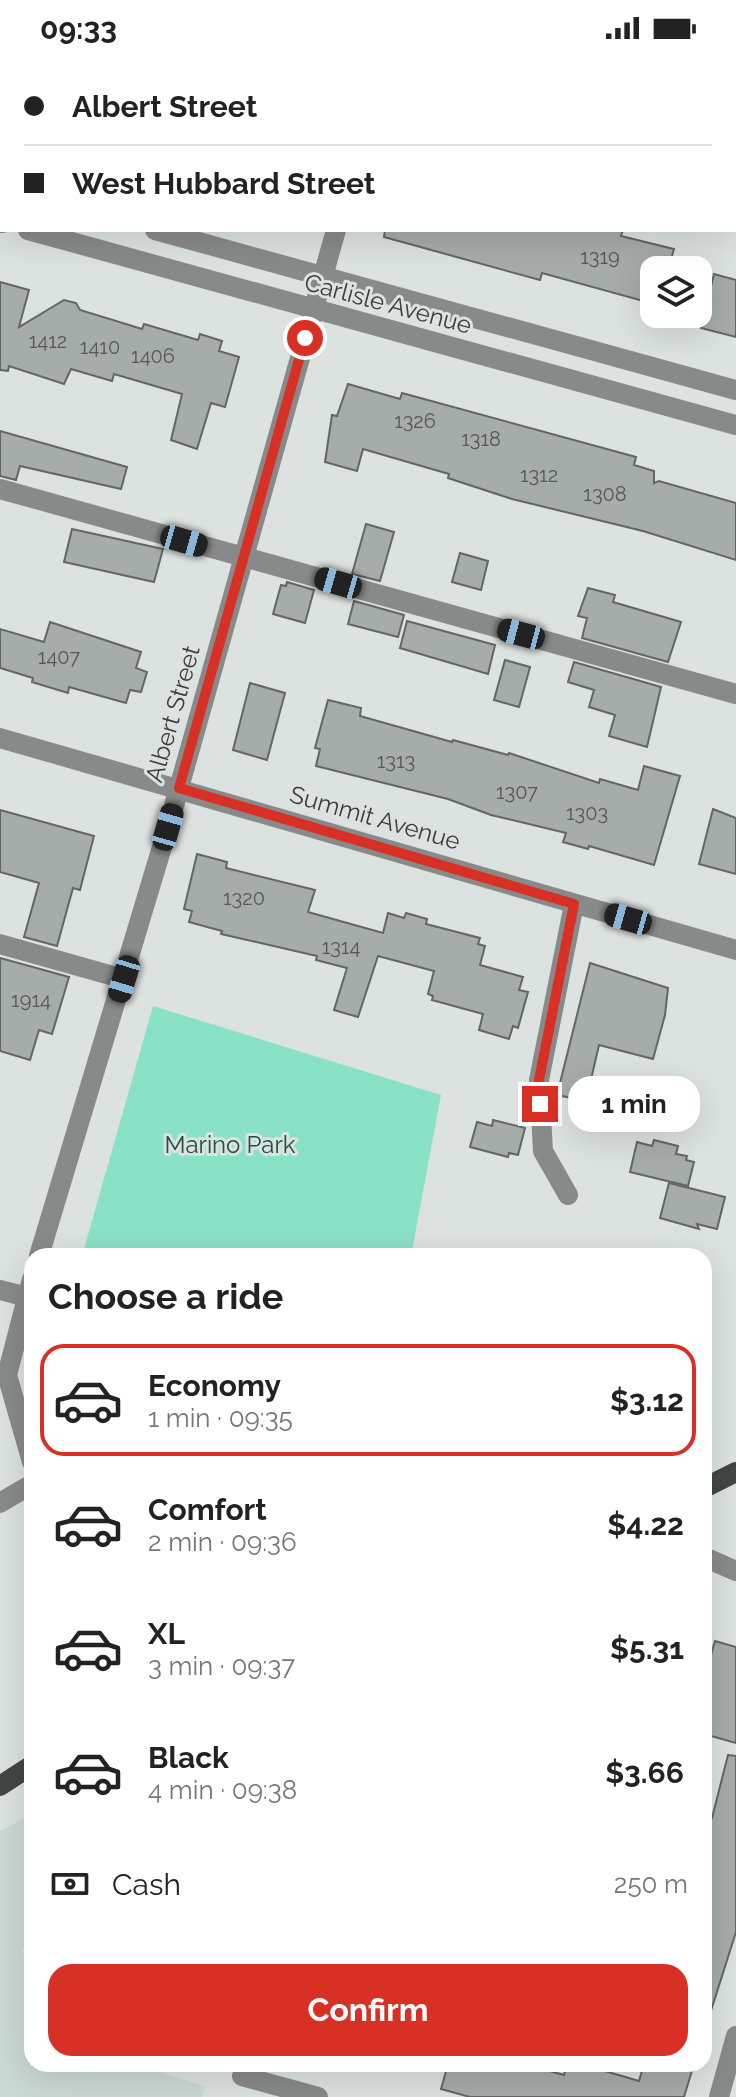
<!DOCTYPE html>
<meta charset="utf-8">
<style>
body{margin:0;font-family:Raleway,sans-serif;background:#f2f2f2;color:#222;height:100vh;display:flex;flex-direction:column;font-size:30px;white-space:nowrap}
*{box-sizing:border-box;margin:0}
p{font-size:26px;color:#767676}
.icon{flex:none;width:44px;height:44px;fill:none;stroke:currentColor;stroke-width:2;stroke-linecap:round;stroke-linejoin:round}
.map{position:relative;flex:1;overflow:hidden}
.panel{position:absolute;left:24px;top:1192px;width:688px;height:824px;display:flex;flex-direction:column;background:#fff;border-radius:24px;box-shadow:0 8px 32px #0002}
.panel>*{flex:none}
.guide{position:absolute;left:0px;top:0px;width:736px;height:176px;box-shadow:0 8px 32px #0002;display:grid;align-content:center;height:176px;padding:0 24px;background:#fff}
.controls{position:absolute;left:640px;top:200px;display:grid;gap:16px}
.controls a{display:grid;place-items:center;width:72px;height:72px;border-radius:16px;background:#fff;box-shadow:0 8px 32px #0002;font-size:40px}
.end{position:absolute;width:36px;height:36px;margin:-18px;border:10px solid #d93025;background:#fff;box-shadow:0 0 0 4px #fff}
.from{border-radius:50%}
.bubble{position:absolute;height:56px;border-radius:24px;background:#fff;box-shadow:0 8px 32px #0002;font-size:26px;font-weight:700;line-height:56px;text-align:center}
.car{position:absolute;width:24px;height:48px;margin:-24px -12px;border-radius:10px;box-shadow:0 0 6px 2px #0007;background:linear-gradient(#222 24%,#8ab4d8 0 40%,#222 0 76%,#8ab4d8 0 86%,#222 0)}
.guide b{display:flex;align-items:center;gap:28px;height:76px;font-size:30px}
.guide b+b{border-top:2px solid #e0e0e0}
.guide i{width:20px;height:20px;background:#222}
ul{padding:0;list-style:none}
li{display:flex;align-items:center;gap:24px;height:112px;margin:0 16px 12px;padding:0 8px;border:4px solid transparent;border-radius:24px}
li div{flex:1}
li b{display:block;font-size:30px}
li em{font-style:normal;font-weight:700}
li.current{border-color:#d93025}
li>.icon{width:72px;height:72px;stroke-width:1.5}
h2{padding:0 24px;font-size:36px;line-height:96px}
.pay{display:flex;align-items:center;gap:20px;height:88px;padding:0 24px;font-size:30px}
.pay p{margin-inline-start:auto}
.button{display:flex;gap:16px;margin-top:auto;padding:16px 24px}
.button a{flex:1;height:92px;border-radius:24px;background:#d93025;color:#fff;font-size:32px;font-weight:700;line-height:92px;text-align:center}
.status{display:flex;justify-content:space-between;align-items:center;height:56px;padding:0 40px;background:#fff;direction:ltr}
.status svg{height:22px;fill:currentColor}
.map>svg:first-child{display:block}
.built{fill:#cbd9d4}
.green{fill:#8ae2c6}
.building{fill:#a6acaa;stroke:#626765;stroke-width:2}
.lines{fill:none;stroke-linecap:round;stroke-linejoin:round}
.minor{stroke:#888a89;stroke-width:20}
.major{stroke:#414544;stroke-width:20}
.route{stroke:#d93025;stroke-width:10}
.labels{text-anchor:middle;stroke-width:6;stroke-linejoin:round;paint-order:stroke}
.number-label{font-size:20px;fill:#545857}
.street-label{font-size:24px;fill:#393c3b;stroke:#dce2e0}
.park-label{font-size:24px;fill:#224f41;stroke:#dce2e0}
</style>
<div class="status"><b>09:33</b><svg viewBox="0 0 49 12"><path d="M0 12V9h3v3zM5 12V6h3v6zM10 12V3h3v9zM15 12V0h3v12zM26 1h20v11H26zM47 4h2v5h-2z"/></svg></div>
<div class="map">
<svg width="736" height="2041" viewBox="0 0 736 2041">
<rect width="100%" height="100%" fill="#dce2e0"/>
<polygon class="built" points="23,1763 32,1763 32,1888 22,1893 32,1932 32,2008 132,2008 205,2030 202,2041 0,2041 0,1775"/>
<polygon class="green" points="153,950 441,1039 411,1200 82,1200"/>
<g class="building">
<polygon points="385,174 623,174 621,180 674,193 668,214 654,214 654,248 542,217 540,224 384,181"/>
<polygon points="714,218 736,224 736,281 701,272"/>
<polygon points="0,226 29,234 19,271 64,244 76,247 80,254 142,273 144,268 198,284 200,278 222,285 219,295 239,301 225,351 211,347 197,393 171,384 182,338 114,318 112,325 71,313 64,328 9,310 8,315 0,314"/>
<polygon points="348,328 400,343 402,337 636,401 634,409 654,415 654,427 659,425 736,447 736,504 643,475 512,443 448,422 449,418 363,393 357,415 325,406 332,359 337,360"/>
<polygon points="0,375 127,411 121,433 20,410 16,424 0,420"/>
<polygon points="366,468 394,476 380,525 352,518"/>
<polygon points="72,473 163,493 154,526 64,506"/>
<polygon points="460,497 488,505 481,534 452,526"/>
<polygon points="287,526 314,534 305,567 273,558 281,529 286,530"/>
<polygon points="588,532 615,539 613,546 681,566 668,606 582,582 587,562 578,560"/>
<polygon points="354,545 404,559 398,581 348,568"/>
<polygon points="407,565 495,589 488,618 400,592"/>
<polygon points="50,566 141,596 136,612 147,616 141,636 130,634 126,647 69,631 68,637 32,626 33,622 0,612 0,573 44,586"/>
<polygon points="505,604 530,611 519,651 494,644"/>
<polygon points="574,606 661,631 647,691 609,680 615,659 589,651 594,634 568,626"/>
<polygon points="250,627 285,637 267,704 233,694"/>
<polygon points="328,644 361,652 360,660 452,686 453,684 508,699 509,697 599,727 600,723 638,734 644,710 680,720 654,809 589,790 588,793 563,786 566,777 491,759 448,743 316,710 320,693 315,692"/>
<polygon points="713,753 736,762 736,818 699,808"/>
<polygon points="0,754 94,780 80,834 73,832 57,890 24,881 39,827 0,816"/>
<polygon points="197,798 227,806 226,812 315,834 308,856 383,877 388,857 404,862 406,857 427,863 426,868 480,882 478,888 485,890 480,909 523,921 519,934 528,936 518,972 513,970 509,983 479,974 483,958 432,944 433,940 428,938 434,915 378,900 358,961 334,954 347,912 316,904 317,900 221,878 222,875 189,866 192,855 184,853"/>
<polygon points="0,902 69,921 52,978 39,974 30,1004 0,995"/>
<polygon points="590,907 668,932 665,959 653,1003 599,989 586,1045 557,1039"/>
<polygon points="493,1064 525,1072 518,1099 509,1097 508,1101 470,1091 477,1066 492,1070"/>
<polygon points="654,1084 678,1090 676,1098 687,1100 686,1104 694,1106 688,1130 630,1116 637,1086 652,1090"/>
<polygon points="669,1127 725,1141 717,1173 697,1168 699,1173 660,1162"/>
<polygon points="715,1585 736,1591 736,1687 704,1678 704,1623"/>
<polygon points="728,1699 736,1700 736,1876 709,1961 704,1961 704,1760 712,1762"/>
<polygon points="448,2008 524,2008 564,2019 567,2008 581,2008 639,2025 644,2008 694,2008 684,2041 470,2041 441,2033"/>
</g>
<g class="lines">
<g class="minor">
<polyline points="416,0 424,2"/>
<polyline points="390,2 391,0"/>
<polyline points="734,86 736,87"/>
<polyline points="0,131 2,132"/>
<polyline points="0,166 2,167"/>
<polyline points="28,174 736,369"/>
<polyline points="155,174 736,334"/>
<polyline points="0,433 736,638"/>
<polyline points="0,682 736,894"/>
<polyline points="0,888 124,923"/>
<polyline points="568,1139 543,1095 539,1024 574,848"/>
<polyline points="39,1200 168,771 336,174"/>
<polyline points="32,1223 7,1319 32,1406"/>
<polyline points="0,1234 27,1241"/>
<polyline points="0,1447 32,1428"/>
<polyline points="704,1501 736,1515"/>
<polyline points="242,2020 318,2041"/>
<polyline points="719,2041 736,1980"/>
</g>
<g class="major">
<polyline points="704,1432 736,1416"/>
<polyline points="0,1730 32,1709"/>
</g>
</g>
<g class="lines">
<polyline class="route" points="305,282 179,732 574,848 539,1024 540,1048"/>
</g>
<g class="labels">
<g class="number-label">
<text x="600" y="208">1319</text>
<text x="48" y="292">1412</text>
<text x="100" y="298">1410</text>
<text x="153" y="307">1406</text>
<text x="415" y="372">1326</text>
<text x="481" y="390">1318</text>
<text x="539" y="426">1312</text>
<text x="605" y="445">1308</text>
<text x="59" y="608">1407</text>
<text x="396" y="712">1313</text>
<text x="517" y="743">1307</text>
<text x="587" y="764">1303</text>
<text x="244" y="849">1320</text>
<text x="341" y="898">1314</text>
<text x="31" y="951">1914</text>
</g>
<g class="street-label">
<text transform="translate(388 248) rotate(15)" y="8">Carlisle Avenue</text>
<text transform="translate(173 658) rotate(-74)" y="8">Albert Street</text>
<text transform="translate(375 762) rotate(16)" y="8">Summit Avenue</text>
</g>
<g class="park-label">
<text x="230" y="1097">Marino Park</text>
</g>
</g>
</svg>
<div class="controls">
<a><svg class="icon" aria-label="layers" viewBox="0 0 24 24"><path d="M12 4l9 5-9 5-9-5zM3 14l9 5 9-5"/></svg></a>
</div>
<i class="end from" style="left:305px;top:282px"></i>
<i class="end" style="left:540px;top:1048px"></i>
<div class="bubble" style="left:568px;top:1020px;width:132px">1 min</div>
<i class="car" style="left:184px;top:485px;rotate:106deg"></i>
<i class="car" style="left:338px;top:527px;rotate:286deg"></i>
<i class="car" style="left:521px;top:578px;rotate:285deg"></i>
<i class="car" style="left:168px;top:771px;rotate:16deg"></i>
<i class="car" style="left:628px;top:863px;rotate:286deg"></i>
<i class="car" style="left:124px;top:923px;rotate:197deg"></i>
<div class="guide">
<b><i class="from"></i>Albert Street</b>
<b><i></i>West Hubbard Street</b>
</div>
<section class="panel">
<h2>Choose a ride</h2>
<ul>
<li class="current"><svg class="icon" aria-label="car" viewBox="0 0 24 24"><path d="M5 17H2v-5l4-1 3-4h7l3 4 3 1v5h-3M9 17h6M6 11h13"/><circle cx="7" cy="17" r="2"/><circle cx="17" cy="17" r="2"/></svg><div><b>Economy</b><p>1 min · 09:35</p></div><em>$3.12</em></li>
<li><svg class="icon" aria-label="car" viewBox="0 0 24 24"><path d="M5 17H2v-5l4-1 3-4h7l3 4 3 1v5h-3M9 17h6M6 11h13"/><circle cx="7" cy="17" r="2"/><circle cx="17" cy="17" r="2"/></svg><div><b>Comfort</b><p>2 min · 09:36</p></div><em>$4.22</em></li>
<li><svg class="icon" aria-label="car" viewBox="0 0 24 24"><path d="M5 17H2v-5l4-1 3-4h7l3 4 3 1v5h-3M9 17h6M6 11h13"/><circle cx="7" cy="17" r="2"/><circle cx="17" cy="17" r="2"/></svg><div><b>XL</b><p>3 min · 09:37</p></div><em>$5.31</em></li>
<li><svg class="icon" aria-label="car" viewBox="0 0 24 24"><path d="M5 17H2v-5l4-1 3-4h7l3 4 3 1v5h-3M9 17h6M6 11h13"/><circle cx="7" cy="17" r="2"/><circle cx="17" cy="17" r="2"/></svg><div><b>Black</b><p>4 min · 09:38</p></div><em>$3.66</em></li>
</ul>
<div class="pay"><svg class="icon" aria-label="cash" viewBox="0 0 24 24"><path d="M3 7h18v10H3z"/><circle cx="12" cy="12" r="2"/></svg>Cash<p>250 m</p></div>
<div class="button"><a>Confirm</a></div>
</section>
</div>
